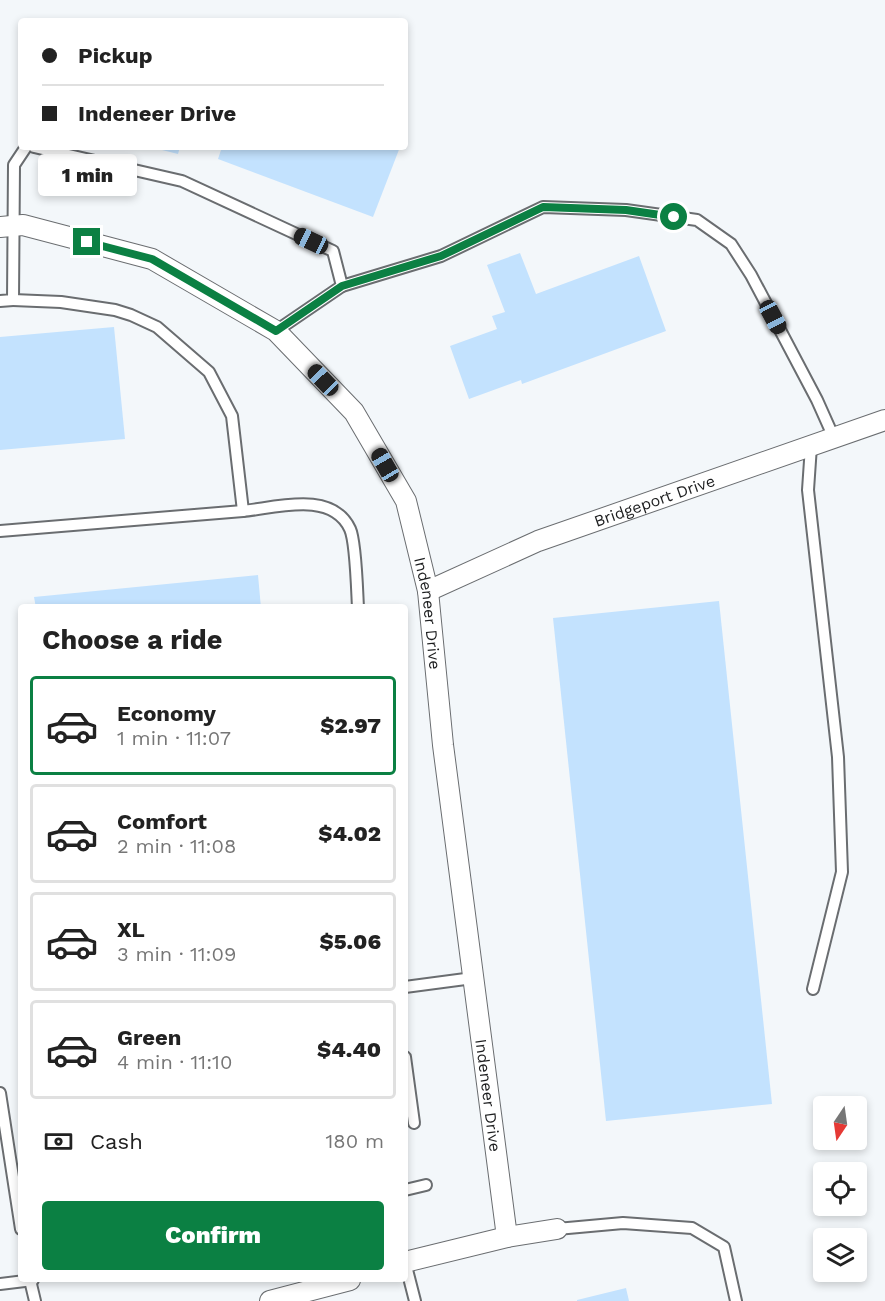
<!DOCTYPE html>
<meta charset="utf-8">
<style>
body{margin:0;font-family:"Work Sans",sans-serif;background:#f2f2f2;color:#222;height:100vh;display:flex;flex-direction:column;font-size:22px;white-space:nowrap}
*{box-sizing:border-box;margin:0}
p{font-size:20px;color:#767676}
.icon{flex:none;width:33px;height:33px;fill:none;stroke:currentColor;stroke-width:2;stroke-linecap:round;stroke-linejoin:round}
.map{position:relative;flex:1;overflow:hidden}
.panel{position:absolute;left:18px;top:604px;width:390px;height:678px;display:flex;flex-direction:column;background:#fff;border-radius:6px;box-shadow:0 3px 9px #0003}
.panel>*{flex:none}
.top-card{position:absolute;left:18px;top:18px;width:390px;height:132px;border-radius:6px;box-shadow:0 3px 9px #0003;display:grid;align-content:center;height:132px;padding:0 24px;background:#fff}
.needle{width:39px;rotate:193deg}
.buttons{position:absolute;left:813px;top:1096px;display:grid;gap:12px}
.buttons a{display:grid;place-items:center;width:54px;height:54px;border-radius:6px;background:#fff;box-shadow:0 3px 9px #0003;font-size:30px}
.end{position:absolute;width:27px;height:27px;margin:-14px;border:8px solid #0b8043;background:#fff;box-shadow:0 0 0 3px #fff}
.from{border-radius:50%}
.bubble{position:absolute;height:42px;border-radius:6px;background:#fff;box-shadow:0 3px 9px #0003;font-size:20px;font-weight:800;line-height:42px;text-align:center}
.car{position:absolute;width:18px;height:36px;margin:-18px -9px;border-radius:8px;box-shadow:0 0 4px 2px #0007;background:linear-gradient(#222 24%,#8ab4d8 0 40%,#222 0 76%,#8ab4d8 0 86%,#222 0)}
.top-card b{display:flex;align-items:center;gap:21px;height:57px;font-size:22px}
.top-card b+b{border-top:2px solid #e0e0e0}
.top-card i{width:15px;height:15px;background:#222}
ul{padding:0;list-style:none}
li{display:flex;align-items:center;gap:18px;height:99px;margin:0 12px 9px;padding:0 12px;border:3px solid #e0e0e0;border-radius:6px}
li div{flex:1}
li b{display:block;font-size:22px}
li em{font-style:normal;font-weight:800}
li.current{border-color:#0b8043}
li>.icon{width:54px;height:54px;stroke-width:1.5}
h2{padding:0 24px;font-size:27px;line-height:72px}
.pay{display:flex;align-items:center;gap:15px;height:66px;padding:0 24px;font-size:22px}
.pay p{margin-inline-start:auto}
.button{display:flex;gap:12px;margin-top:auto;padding:12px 24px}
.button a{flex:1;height:69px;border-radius:6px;background:#0b8043;color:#fff;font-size:24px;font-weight:800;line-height:69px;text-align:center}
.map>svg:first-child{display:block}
.building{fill:#c3e2fe}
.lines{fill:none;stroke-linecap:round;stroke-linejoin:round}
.service-casing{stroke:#6a6d70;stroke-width:14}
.minor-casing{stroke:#6a6d70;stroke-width:22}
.service{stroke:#fff;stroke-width:10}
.minor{stroke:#fff;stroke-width:20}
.route{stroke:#0b8043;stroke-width:8}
.labels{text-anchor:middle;stroke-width:5;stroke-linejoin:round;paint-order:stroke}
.street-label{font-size:16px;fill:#1c1d1e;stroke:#f3f7fa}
</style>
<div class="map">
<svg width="885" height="1301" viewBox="0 0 885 1301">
<rect width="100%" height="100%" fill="#f3f7fa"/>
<g class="building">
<polygon points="150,147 180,147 178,154"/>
<polygon points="222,147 400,147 373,217 218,159"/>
<polygon points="520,253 536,294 639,256 666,331 522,384 521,380 469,399 450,346 497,329 492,316 505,312 487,265"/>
<polygon points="114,327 125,439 0,450 0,337"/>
<polygon points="258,575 261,608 36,608 34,597"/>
<polygon points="719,601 772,1104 606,1121 553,618"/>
<polygon points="626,1288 629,1301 577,1301 577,1300"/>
</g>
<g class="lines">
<defs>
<g id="service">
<polyline points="34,147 182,181 333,251 342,286 276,331"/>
<polyline points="342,286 441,256 543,207 626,210 697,220 731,244 751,275 817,400 834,438"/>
<path d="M13 300 61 302 115 310 131 315 157 327 209 372 232 416 243 511C275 508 332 490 350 529 356 542 357 590 358 608"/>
<polyline points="0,301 13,300 14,165 26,147"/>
<polyline points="811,446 808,490 838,757 842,872 813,989"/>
<polyline points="0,531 243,511"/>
<polyline points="405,987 473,978"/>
<polyline points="405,1057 414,1123"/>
<polyline points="0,1093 21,1229"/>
<polyline points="405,1190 426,1185"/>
<polyline points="557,1229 623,1223 692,1228 724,1247 736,1301"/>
<polyline points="405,1262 415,1301"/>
<polyline points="30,1280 35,1301"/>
<polyline points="0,1284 33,1280"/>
</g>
<g id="minor">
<path id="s1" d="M0 227 23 225 152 259 276 331 354 412 406 501 428 591 443 745 507 1237"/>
<path id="s2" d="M428 591 538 541 885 420"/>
<polyline points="405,1262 507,1237 557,1229"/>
<polyline points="270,1301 350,1280"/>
</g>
</defs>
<use href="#service" class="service-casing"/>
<use href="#minor" class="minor-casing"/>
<use href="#service" class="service"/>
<use href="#minor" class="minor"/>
</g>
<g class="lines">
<polyline class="route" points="87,242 152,259 276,331 342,286 441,256 543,207 626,210 674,217"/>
</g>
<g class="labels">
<g class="street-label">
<text dy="6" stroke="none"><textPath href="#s2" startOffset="244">Bridgeport Drive</textPath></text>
<text dy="6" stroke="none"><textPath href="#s1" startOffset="630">Indeneer Drive</textPath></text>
<text dy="6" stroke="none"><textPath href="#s1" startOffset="1116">Indeneer Drive</textPath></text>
</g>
</g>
</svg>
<div class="buttons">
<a><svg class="needle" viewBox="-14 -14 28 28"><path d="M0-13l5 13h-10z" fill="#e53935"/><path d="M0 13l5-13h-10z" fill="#767676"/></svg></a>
<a><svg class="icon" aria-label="locate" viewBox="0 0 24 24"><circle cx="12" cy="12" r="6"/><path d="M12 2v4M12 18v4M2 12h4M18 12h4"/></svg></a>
<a><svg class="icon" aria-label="layers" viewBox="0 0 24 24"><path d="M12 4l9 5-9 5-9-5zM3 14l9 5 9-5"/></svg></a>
</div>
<i class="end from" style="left:674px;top:217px"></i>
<i class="end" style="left:87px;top:242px"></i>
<div class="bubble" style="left:38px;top:154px;width:99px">1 min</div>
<i class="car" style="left:311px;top:241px;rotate:295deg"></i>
<i class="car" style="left:773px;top:317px;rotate:152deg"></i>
<i class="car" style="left:323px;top:380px;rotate:316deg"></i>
<i class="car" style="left:385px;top:465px;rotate:330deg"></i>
<div class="top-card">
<b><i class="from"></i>Pickup</b>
<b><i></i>Indeneer Drive</b>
</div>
<section class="panel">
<h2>Choose a ride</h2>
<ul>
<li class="current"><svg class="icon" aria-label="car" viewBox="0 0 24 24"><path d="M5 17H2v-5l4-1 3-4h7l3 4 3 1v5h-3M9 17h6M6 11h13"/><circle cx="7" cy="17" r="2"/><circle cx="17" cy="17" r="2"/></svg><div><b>Economy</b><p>1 min · 11:07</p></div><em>$2.97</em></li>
<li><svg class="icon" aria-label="car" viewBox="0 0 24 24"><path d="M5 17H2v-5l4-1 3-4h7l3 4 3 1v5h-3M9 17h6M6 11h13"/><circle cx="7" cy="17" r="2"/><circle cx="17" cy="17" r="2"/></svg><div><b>Comfort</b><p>2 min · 11:08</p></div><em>$4.02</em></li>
<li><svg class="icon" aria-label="car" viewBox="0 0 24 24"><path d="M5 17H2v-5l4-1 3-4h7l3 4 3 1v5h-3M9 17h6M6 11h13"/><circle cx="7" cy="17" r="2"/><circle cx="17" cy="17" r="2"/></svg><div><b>XL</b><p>3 min · 11:09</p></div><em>$5.06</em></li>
<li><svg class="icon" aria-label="car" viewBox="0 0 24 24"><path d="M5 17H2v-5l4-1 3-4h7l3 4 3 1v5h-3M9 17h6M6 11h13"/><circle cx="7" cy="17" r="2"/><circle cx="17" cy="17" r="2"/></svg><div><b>Green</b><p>4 min · 11:10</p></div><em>$4.40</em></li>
</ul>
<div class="pay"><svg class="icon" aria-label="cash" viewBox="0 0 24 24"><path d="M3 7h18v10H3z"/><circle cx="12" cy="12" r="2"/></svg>Cash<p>180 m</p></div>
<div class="button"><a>Confirm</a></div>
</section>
</div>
